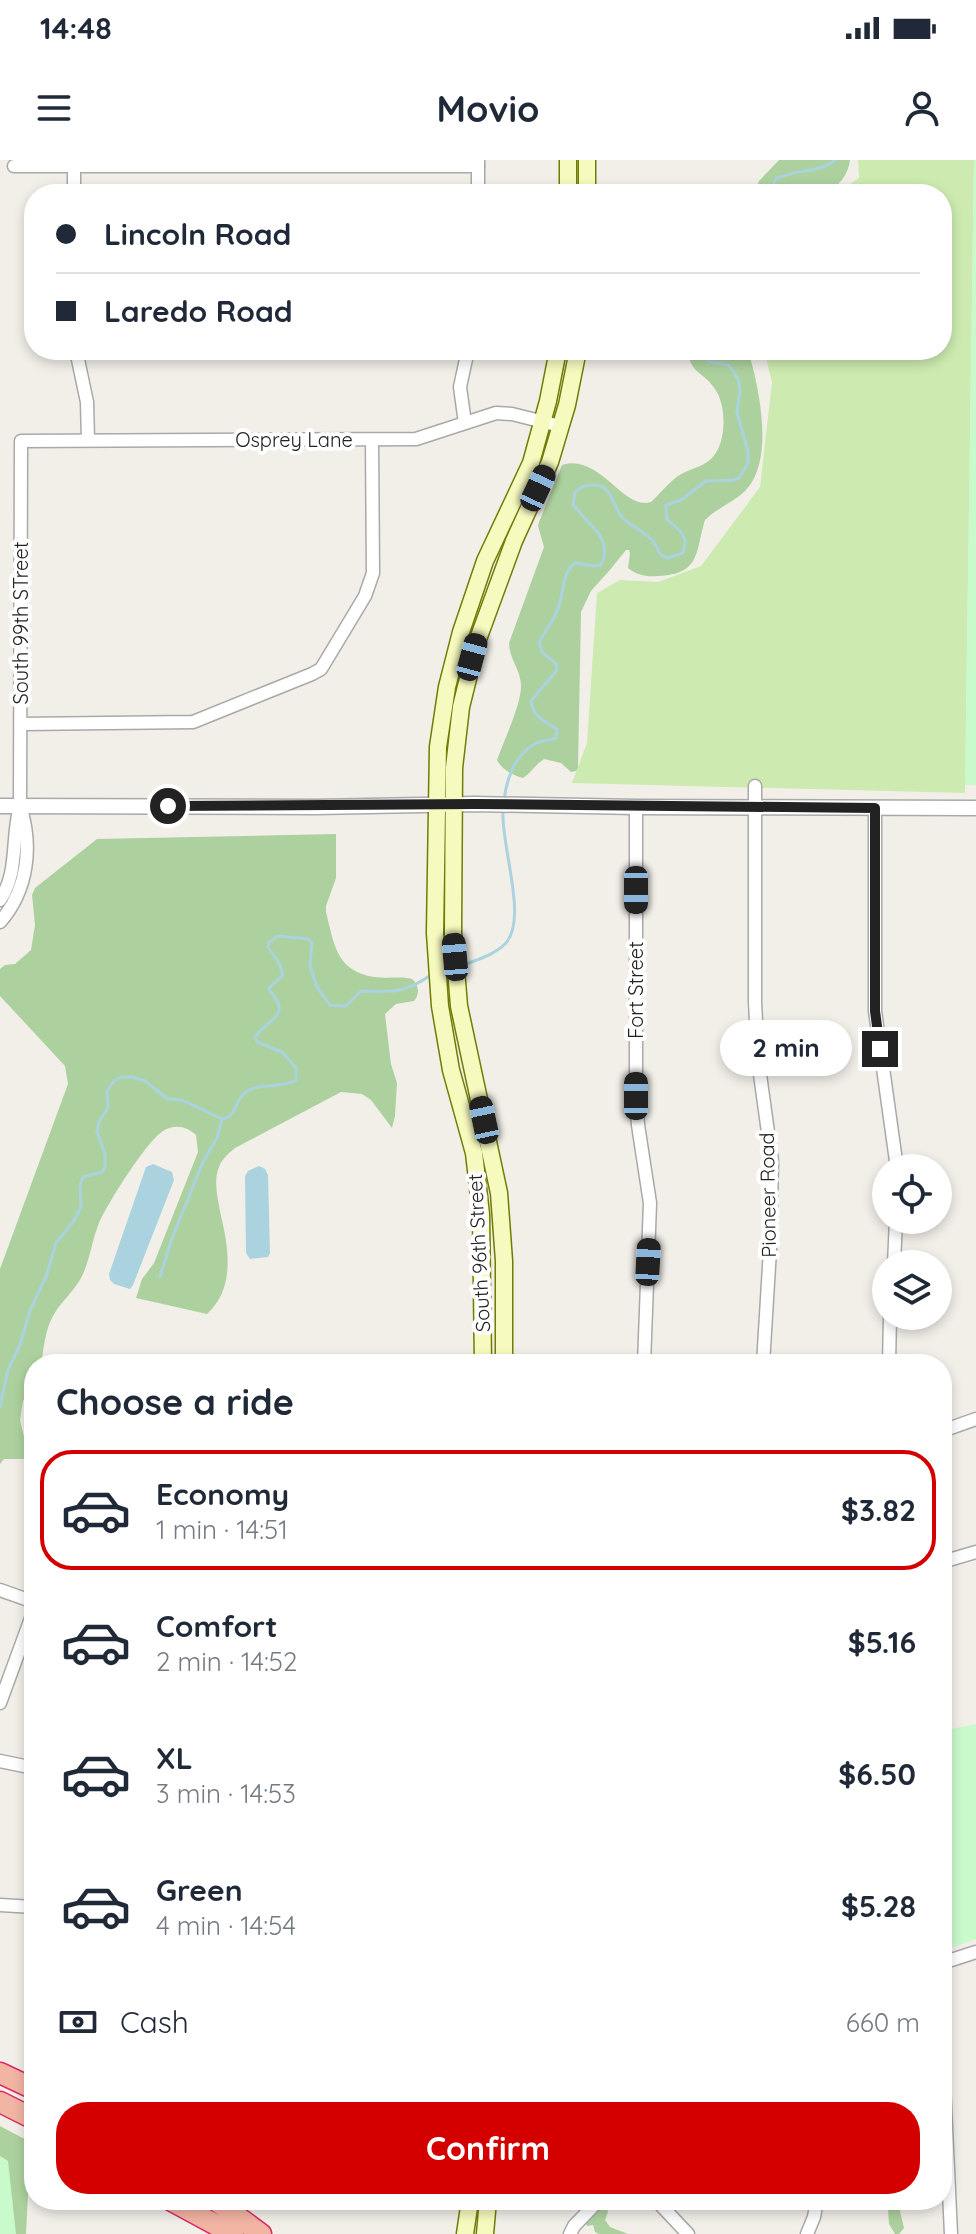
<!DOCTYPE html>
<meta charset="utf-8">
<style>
body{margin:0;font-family:Quicksand,sans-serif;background:#f6f6f7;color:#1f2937;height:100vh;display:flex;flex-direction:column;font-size:30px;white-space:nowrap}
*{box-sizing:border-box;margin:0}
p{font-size:26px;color:#747a83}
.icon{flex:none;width:44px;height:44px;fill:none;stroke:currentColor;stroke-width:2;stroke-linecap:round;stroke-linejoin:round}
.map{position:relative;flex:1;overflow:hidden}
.drawer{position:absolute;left:24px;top:1194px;width:928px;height:856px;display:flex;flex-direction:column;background:#fff;border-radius:32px;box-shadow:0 4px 12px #0003}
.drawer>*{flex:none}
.banner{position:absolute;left:24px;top:24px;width:928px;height:176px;border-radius:32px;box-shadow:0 4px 12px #0003;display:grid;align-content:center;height:176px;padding:0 32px;background:#fff}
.buttons{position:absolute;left:872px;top:994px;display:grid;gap:16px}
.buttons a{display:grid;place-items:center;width:80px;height:80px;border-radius:50%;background:#fff;box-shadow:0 4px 12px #0003;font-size:40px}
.end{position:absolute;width:36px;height:36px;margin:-18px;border:10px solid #222;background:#fff;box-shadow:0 0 0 4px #fff}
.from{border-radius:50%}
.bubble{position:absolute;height:56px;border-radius:28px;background:#fff;box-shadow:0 4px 12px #0003;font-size:26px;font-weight:700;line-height:56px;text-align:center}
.car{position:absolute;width:24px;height:48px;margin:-24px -12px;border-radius:10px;box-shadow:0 0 6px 2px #0007;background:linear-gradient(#222 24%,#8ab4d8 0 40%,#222 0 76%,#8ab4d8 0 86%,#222 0)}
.banner b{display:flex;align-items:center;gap:28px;height:76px;font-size:30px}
.banner b+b{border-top:2px solid #e0e1e3}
.banner i{width:20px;height:20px;background:#1f2937}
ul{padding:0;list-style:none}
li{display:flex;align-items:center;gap:24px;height:120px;margin:0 16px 12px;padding:0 16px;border:4px solid transparent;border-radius:32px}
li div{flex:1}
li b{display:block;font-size:30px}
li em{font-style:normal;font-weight:700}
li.selected{border-color:#d40000}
li>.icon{width:72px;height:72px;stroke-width:1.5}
h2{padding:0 32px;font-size:36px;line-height:96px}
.pay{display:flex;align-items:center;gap:20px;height:88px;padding:0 32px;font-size:30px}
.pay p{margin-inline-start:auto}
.action{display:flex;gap:16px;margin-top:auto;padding:16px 32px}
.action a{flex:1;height:92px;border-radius:32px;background:#d40000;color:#fff;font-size:32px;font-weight:700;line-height:92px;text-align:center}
.status{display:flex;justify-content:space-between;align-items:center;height:56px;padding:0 40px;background:#fff;direction:ltr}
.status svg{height:22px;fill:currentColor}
header{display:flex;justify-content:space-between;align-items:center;height:104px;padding:0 32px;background:#fff;font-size:36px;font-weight:700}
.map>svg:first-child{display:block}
.grass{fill:#cdebb0}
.forest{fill:#add19e}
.park{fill:#c8facc}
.water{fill:#aad3df}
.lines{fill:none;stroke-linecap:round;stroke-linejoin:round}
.stream{stroke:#aad3df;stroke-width:3}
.minor-casing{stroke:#a9a9a9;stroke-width:15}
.tertiary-casing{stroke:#a9a9a9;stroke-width:17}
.secondary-casing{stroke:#707d05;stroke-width:19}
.trunk-casing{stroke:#dc2a67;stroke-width:23}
.minor{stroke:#fff;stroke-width:12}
.tertiary{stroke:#fff;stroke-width:14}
.secondary{stroke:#f7fabf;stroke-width:16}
.trunk{stroke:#f2b4a3;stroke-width:20}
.route{stroke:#222;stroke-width:10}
.labels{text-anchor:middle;stroke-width:8;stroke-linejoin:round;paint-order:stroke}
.street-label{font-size:20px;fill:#222;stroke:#fff}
</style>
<div class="status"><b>14:48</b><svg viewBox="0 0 49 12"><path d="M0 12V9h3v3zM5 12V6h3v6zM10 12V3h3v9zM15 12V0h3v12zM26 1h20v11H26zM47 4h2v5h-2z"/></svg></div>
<header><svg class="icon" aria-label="menu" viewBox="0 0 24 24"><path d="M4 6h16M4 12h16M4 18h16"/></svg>Movio<svg class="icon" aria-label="person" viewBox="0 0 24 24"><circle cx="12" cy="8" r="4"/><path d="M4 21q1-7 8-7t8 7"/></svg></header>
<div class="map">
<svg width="976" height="2074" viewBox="0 0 976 2074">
<rect width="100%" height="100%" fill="#f2efe9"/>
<polygon class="grass" points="858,0 974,0 965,633 572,623 587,583 597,433 620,420 658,422 701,406 760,327 772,222 764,190 942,190 942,34 835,34 859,18"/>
<g class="forest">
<path d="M779 0H850C848 15 839 27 824 33 815 37 767 34 754 34L759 21Z"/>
<path d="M688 190H748C759 227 775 299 746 330 734 342 717 348 705 360 695 393 701 414 658 416 647 417 636 415 628 408L630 393 629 390H626L609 411 591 431 581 452 578 608 576 611 571 612 561 603 544 599C535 605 531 613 523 618 514 616 501 609 497 600 504 580 521 545 521 526 521 510 509 499 509 483L544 387 538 366 539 362 562 305C600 293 623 351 651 342 660 334 668 323 678 316 688 309 701 308 711 299 727 284 727 246 715 229 704 212 689 213 688 190Z"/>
<path d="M336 674V718L326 746V752C334 784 336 811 374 817 387 819 400 816 412 819 419 824 420 835 414 841L396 844 385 854 391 904 397 923 395 956 392 968 371 940 362 934 341 932 235 988C229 993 222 999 219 1007 213 1023 218 1039 221 1056 229 1089 235 1129 207 1154L136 1138 142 1119 154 1103 198 992 196 975C186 966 175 964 163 971 146 982 108 1043 99 1063 92 1080 90 1100 82 1116 75 1131 60 1142 53 1156 45 1170 44 1188 41 1204H34V1221L23 1241 20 1260 28 1294 24 1299H4L0 1304V1109L68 924 65 906 0 836V809L5 805 15 804 31 790 35 765 32 735 35 728 97 679Z"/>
<polygon points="0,1966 34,1984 34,2029 28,2034 26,2074 0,2074"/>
<polygon points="872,2040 902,2040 899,2047 904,2068 899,2074 895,2074 889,2064 888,2049 872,2042"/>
<polygon points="605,2043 608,2052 605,2060 610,2067 628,2074 599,2074 595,2072 593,2065 587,2066 585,2061"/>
</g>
<g class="park">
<polygon points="974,0 976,0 976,625 965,625"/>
<polygon points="976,1564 976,1779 942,1791 942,1571"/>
<polygon points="0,1996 8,2001 16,2074 0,2074"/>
</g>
<g class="water">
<polygon points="153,1004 172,1012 174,1020 133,1125 130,1129 114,1124 110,1120 109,1114 146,1007"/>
<polygon points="259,1006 265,1009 268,1015 270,1093 268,1097 250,1099 246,1093 245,1016 248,1011"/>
</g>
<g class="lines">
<g class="stream">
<path d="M770 34 776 19C795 9 818 14 835 0"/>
<path d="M504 641C506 620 515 594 536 583 542 581 549 580 556 578L557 569C545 561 533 558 531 541L557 510 556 504 542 492 539 482C546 470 555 459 559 446 564 431 562 413 575 403L594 406 601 405C615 377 585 363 573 344L575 332C581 327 584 325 592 325 614 323 611 349 625 360 633 367 643 371 651 379 656 383 657 390 661 395L668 398 683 393C690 375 678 370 667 359L666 345 681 340 706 321 733 320 739 318 748 303V292L737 252 740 230 738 219 729 205 710 202 701 194 700 190"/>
<path d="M461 806C476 800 494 795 505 784 529 760 500 684 503 649"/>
<polyline points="160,1117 171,1081 203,1002 217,978 222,959"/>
<path d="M0 1247 8 1210 20 1185 30 1151 47 1114 56 1083 73 1062 81 1047 80 1025 83 1017 102 1012 105 1008V994L97 972 99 962 108 948 107 931 113 922 121 917H133L145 921 168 939 182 940 222 959C238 956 234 940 246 932 261 922 281 929 296 920V908L282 892 257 882 255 877C260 867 282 858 279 846 278 838 271 835 269 828L283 815 279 803 268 787 269 782 278 776 308 779 312 783 310 806 317 827 330 845 346 846 361 831C393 832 403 834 431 815"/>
</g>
<defs>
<g id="minor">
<polyline points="478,0 478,34"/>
<polyline points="14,6 478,6"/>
<polyline points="74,34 74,5"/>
<polyline points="76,190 87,242 88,280"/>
<polyline points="465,263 460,227 468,190"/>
<polyline points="21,564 193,562 312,514 321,509 365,436 373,413 372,281"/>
<polyline points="755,626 755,842 758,900 772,1001 770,1090 763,1204"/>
<polyline points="636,647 636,936 638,965 650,1043 644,1204"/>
<polyline points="875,648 875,851 897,1008"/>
<path d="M0 740C19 712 11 678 20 646L21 281 416 279 496 253 512 254 560 266"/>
<path d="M0 762C28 730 33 686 20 646"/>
<polyline points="894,1104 896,1060"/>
<polyline points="145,1204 146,1204"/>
<polyline points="889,1204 890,1156"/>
<polyline points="942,1271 976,1259"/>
<polyline points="942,1402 976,1392"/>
<polyline points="0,1430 34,1442"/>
<polyline points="0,1543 34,1450"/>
<polyline points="0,1601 34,1608"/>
<polyline points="0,1745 34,1747"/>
<polyline points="942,1803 976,1792"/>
<polyline points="942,1881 951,2074"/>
<polyline points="656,2040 688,2074"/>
<polyline points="570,2074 574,2066 599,2040"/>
<polyline points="807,2074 814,2057 817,2040"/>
</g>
<polyline id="tertiary" points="0,646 316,647 475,644 636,647 976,648"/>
<g id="secondary">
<polyline points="587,0 587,34"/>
<polyline points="568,34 568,0"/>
<polyline points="483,1204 481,1054 474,993 451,910 440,846 435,773 438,587 447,527 461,472 485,401 531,303 548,241 558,190"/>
<polyline points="504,1204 504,1101 499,1033 459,846 453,773 454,608 461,547 477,482 514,381 550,302 567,245 578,190"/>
<polyline points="465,2074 470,2040"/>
<polyline points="485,2074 488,2040"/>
</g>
<g id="trunk">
<polyline points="0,1913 34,1929"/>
<polyline points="0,1942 34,1959"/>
<polyline points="170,2040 233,2074"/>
<polyline points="215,2040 261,2074"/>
</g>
</defs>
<use href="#minor" class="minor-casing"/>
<use href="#tertiary" class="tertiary-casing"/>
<use href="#secondary" class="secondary-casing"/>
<use href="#trunk" class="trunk-casing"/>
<use href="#minor" class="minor"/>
<use href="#tertiary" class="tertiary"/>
<use href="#secondary" class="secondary"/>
<use href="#trunk" class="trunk"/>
</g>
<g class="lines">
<polyline class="route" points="168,646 475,644 875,648 875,851 880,889"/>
</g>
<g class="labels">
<g class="street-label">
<text x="294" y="287">Osprey Lane</text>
<text transform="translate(21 463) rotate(-90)" y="7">South 99th STreet</text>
<text transform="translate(636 830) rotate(-90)" y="7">Fort Street</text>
<text transform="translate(768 1035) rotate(-91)" y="7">Pioneer Road</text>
<text transform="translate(479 1093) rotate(-93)" y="7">South 96th Street</text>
</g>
</g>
</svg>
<div class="buttons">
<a><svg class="icon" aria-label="locate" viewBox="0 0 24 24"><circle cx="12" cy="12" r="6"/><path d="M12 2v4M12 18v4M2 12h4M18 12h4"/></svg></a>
<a><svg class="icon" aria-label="layers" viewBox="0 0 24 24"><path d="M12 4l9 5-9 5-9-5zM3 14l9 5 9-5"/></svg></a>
</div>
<i class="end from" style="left:168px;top:646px"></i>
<i class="end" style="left:880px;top:889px"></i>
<div class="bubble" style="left:720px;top:860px;width:132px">2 min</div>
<i class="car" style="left:538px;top:328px;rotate:25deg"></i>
<i class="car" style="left:472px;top:497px;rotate:15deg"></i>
<i class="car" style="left:636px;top:730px;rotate:180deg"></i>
<i class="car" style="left:455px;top:797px;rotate:355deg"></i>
<i class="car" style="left:636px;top:936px;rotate:0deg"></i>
<i class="car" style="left:484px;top:960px;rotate:348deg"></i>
<i class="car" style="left:648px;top:1102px;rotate:3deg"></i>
<div class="banner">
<b><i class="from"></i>Lincoln Road</b>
<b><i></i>Laredo Road</b>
</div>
<section class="drawer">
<h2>Choose a ride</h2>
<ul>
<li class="selected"><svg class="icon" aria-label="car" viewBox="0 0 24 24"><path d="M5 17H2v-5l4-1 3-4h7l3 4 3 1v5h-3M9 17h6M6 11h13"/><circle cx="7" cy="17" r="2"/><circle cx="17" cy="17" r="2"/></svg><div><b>Economy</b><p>1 min · 14:51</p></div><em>$3.82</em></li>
<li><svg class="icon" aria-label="car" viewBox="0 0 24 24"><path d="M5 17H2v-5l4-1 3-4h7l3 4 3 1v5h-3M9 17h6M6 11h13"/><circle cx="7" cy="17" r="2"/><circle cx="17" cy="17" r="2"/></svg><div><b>Comfort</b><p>2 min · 14:52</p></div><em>$5.16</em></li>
<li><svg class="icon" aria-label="car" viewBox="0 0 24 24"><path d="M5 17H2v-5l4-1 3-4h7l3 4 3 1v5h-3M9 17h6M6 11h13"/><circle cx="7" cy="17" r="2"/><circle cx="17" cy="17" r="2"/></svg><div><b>XL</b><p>3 min · 14:53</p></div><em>$6.50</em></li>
<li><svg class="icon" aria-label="car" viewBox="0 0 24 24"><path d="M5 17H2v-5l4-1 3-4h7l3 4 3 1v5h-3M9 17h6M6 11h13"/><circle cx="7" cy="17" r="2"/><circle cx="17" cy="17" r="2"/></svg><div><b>Green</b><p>4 min · 14:54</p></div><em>$5.28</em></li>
</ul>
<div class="pay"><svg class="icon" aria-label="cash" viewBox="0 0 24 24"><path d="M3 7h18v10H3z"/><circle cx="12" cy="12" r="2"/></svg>Cash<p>660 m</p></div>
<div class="action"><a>Confirm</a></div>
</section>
</div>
